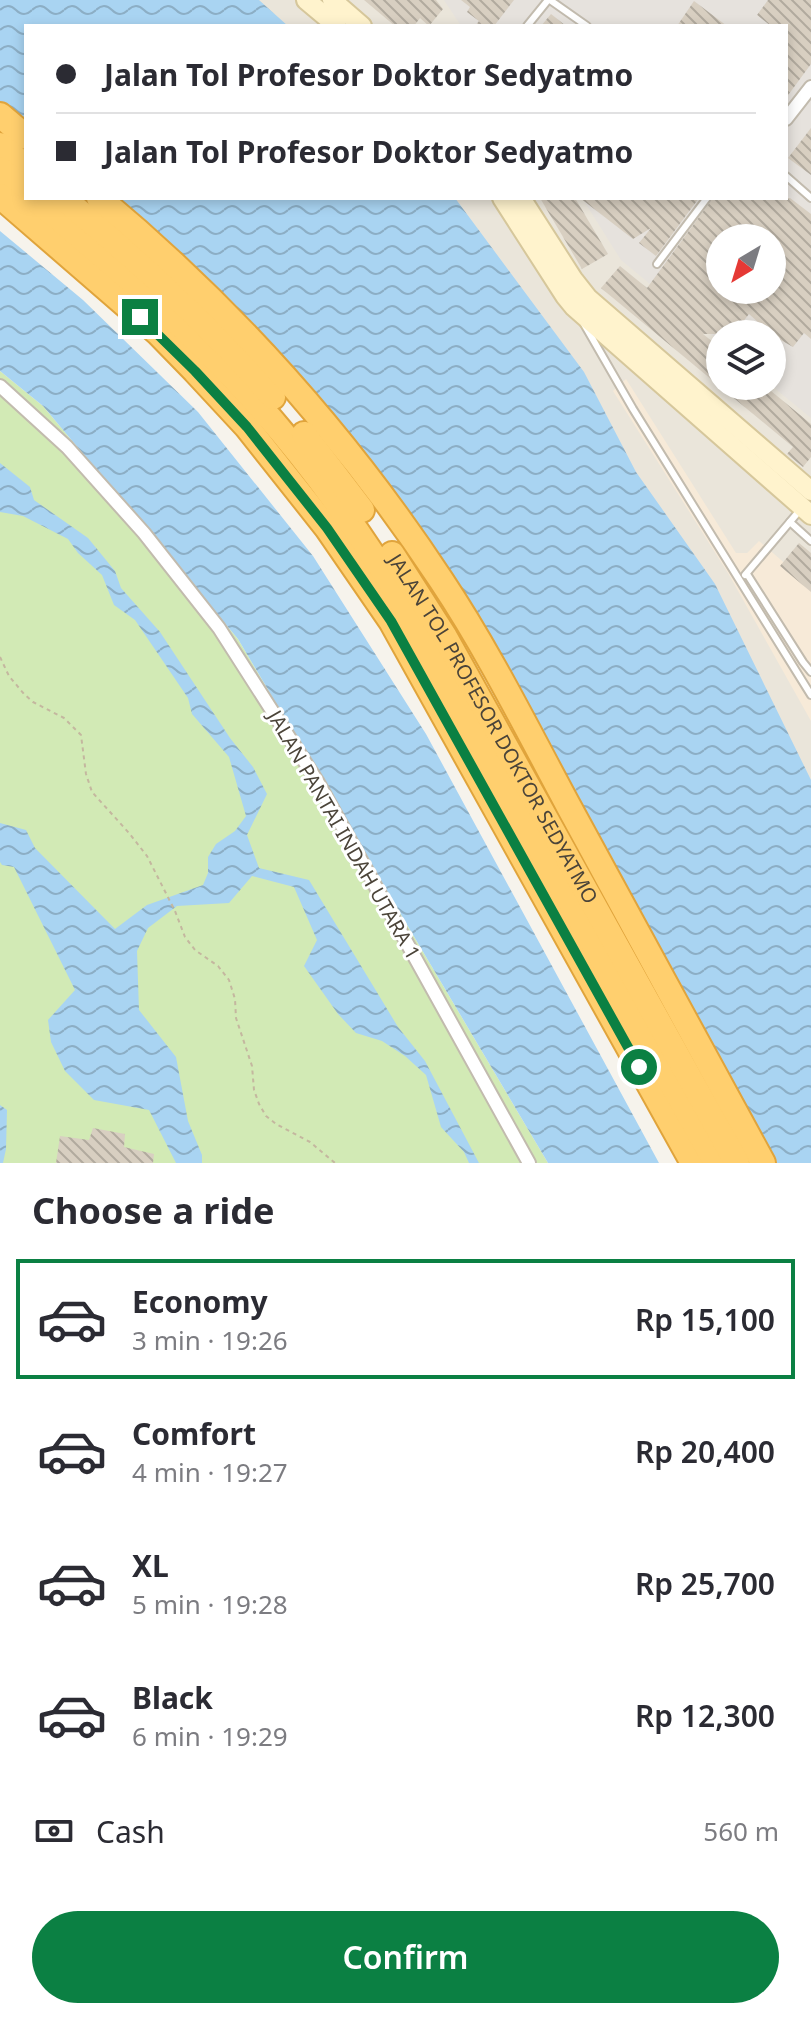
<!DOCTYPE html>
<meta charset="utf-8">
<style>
body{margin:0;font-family:"Noto Sans",sans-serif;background:#f7f7f7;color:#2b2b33;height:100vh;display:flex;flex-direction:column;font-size:30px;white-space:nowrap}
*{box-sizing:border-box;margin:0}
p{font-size:26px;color:#7c7c81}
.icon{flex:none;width:44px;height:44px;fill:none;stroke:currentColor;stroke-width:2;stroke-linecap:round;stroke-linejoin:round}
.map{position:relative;height:1163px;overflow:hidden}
.drawer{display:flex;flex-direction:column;background:#fff;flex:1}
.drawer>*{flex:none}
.banner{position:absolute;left:24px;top:24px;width:764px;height:176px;border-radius:0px;box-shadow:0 4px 12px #0003;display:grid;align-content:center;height:176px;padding:0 32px;background:#fff}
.needle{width:52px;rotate:218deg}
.buttons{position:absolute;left:706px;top:224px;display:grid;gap:16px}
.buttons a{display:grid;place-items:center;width:80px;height:80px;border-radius:50%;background:#fff;box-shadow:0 4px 12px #0003;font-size:40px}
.end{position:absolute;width:36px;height:36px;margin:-18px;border:10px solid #0b8043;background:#fff;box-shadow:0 0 0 4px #fff}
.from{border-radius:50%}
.banner b{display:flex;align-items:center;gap:28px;height:76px;font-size:30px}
.banner b+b{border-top:2px solid #e1e1e2}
.banner i{width:20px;height:20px;background:#2b2b33}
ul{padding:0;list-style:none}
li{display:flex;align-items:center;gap:24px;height:120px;margin:0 16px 12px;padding:0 16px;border:4px solid transparent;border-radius:0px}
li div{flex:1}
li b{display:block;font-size:30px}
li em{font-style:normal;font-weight:600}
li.selected{border-color:#0b8043}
li>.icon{width:72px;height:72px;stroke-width:1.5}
h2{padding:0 32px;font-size:36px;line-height:96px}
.pay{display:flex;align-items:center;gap:20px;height:88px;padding:0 32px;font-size:30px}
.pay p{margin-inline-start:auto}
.primary-button{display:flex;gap:16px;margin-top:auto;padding:16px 32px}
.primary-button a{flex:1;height:92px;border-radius:48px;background:#0b8043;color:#fff;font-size:32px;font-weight:600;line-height:92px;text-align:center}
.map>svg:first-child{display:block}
.residential{fill:#eae5da;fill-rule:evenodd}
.commercial{fill:#f7ead8}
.industrial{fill:#e6e2dd;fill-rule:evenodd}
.green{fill:#d2eab5}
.water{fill:url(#water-waves)}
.building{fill:url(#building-back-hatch);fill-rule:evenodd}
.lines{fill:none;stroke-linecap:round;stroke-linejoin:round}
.lane-casing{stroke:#c2bbae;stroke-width:10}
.street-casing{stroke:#c2bbae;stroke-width:16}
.secondary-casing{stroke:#d6c79b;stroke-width:22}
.highway-casing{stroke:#e0a43c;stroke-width:28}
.path{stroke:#c4b79f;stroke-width:2;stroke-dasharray:4 4;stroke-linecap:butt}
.lane{stroke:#fff;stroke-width:6}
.street{stroke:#fff;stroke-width:12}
.secondary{stroke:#fff3cd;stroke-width:18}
.highway{stroke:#ffcf6e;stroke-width:24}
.route{stroke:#0b8043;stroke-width:10}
.labels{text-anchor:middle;stroke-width:6;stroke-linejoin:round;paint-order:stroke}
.street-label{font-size:20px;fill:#4b4439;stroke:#fff}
</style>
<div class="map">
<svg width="811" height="1163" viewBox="0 0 811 1163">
<defs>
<pattern id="water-waves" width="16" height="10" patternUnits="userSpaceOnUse" patternTransform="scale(2)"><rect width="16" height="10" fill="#a9d4f2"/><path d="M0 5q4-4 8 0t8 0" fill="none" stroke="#8caec5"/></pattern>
<pattern id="building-back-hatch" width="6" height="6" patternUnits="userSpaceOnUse" patternTransform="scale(2)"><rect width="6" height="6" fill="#d8cfc1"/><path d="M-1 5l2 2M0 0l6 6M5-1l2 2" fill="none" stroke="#b1aa9e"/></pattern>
</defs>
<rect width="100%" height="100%" fill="#f6f3ec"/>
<path class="residential" d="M50 0H811V957L280 198H786V26H80ZM720 238H772V290H720ZM720 334H772V386H720Z"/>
<polygon class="commercial" points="626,379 736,553 747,553 759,541 811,586 811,721 728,573 613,391"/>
<path class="industrial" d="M444 0H811V418L772 386V334H720V342L621 260 582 198H786V26H461ZM720 238H772V290H720Z"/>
<polygon class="green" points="0,371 43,406 238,639 548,1163 0,1163"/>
<g class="water">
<polygon points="0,0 259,0 288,26 26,26 26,132 0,111"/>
<polygon points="105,198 455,198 584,372 636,472 715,584 811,780 811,1163 770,1163 370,474"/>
<polygon points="0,231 83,300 198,412 313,556 426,734 659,1163 548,1163 238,639 43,406 0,371"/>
<polygon points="0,463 30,487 34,500 88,538 115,571 121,588 160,632 230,738 253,767 267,794 247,835 259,868 309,880 398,1027 425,1061 479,1163 469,1163 464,1152 441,1127 426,1075 405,1056 382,1041 356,1033 338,1014 304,966 317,940 294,887 252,876 229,903 177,906 148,928 137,951 139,1010 176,1057 188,1121 202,1155 202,1163 176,1163 149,1110 94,1100 65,1071 51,1042 48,1020 75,990 14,867 2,865 0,862 0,823 26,830 35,848 115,929 147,905 203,885 208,873 208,857 216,844 235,831 246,816 229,757 192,714 188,698 135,620 114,605 102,575 78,553 68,539 23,516 0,512"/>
<polygon points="0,1105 7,1110 6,1149 3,1163 0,1163"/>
</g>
<g class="building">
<polygon points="364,0 436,0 443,9 429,26 420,18 414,26 395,26"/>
<polygon points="461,0 514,0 494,26 475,26 479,21 467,12 470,7"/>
<polygon points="768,0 811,0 811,64 786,98 786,26 771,26 757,15"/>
<polygon points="694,1 727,26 677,26"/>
<polygon points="551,14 566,26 541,26"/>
<polygon points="811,128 811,175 788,158"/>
<polygon points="540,198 575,198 608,254 582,269"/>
<polygon points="580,198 699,198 656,256 639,243 651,228 633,239"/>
<path d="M713 198H790L811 214V339L804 333 793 347 772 335 749 314 736 331 731 327 726 334H703L720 348V386H765L811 424V457L803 467 787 454 793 447 601 288 620 266 647 288ZM720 238H772V290H720Z"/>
<polygon points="799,543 811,553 811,592 780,566"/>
<polygon points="93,1128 125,1134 124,1147 154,1154 153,1163 56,1163 60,1136 89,1140"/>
</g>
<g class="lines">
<defs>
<g id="lane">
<polyline points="550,0 587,26"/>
<polyline points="527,26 548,0"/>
<polyline points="786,176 811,198"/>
<polyline points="657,264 707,198"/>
<polyline points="584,324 633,409 811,695"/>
<polyline points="790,522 811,541"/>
<polyline points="747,574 803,662 811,672"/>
<polyline points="745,575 800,510"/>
</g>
<g id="street">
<polyline points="786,119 811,87"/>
<polyline points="0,386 67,447 144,533 219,628 317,781 529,1163"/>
</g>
<g id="secondary">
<polyline points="306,0 337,26"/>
<polyline points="332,0 362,26"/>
<polyline points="502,198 565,296 574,307 811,515"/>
<polyline points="521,198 573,279 588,298 811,491"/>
</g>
<g id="highway">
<polyline points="0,115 26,137"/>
<polyline points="0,145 26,167"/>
<polyline points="0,169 26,191"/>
<polyline points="0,196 158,333 195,371 247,427 327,528 391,621 693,1163"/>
<path d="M34 198C106 258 178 318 242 387 300 449 351 519 396 591L716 1163"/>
<path d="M63 198C137 260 210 323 273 397"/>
<path d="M99 198C231 308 346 436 441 580 489 652 528 731 569 807 633 926 699 1044 763 1163"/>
<polyline points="304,434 362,510"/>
<path id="s1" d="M392 554 445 637 737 1163"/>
</g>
</defs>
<use href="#lane" class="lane-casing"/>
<use href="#street" class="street-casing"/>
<use href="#secondary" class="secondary-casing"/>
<use href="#highway" class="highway-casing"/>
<polyline class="path" points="0,657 9,676 24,694 33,702 64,718 81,735 86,774 92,792 129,833 147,856 175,911 185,937 195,950 218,966 229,980 235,999 236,1018 252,1066 254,1090 259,1104 266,1116 276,1124 310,1142 335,1163"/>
<use href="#lane" class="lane"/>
<use href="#street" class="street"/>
<use href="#secondary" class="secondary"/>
<use href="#highway" class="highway"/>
</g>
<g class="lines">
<polyline class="route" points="140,317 195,371 247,427 327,528 391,621 639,1067"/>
</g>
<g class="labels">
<g class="street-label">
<text dy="7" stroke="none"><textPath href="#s1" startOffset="202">JALAN TOL PROFESOR DOKTOR SEDYATMO</textPath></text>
<text transform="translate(344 835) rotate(60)" y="7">JALAN PANTAI INDAH UTARA 1</text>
</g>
</g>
</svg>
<div class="buttons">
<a><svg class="needle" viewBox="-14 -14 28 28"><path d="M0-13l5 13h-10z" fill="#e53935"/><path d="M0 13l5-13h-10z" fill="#7c7c81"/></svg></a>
<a><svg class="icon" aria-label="layers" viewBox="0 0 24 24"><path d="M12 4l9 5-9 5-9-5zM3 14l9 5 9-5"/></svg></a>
</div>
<i class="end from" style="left:639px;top:1067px"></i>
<i class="end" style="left:140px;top:317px"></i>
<div class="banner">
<b><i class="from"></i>Jalan Tol Profesor Doktor Sedyatmo</b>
<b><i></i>Jalan Tol Profesor Doktor Sedyatmo</b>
</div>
</div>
<section class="drawer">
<h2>Choose a ride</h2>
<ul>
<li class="selected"><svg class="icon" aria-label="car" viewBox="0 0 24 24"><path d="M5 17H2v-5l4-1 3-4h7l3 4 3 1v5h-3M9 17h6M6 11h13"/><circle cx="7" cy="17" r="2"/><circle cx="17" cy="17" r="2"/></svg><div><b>Economy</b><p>3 min · 19:26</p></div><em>Rp 15,100</em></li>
<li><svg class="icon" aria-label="car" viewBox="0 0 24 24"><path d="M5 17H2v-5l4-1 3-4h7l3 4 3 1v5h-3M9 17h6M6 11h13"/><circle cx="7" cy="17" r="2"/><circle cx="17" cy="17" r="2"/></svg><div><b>Comfort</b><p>4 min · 19:27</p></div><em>Rp 20,400</em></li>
<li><svg class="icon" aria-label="car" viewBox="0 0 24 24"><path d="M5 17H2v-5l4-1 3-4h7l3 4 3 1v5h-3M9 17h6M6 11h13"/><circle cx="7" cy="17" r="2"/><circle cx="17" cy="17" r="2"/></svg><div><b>XL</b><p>5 min · 19:28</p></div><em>Rp 25,700</em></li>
<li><svg class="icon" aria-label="car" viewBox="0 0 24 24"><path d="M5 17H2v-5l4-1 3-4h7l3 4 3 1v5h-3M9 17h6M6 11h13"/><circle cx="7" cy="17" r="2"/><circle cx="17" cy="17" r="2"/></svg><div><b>Black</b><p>6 min · 19:29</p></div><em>Rp 12,300</em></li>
</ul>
<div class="pay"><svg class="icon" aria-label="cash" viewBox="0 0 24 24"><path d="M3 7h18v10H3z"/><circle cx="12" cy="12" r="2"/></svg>Cash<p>560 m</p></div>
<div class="primary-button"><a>Confirm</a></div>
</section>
